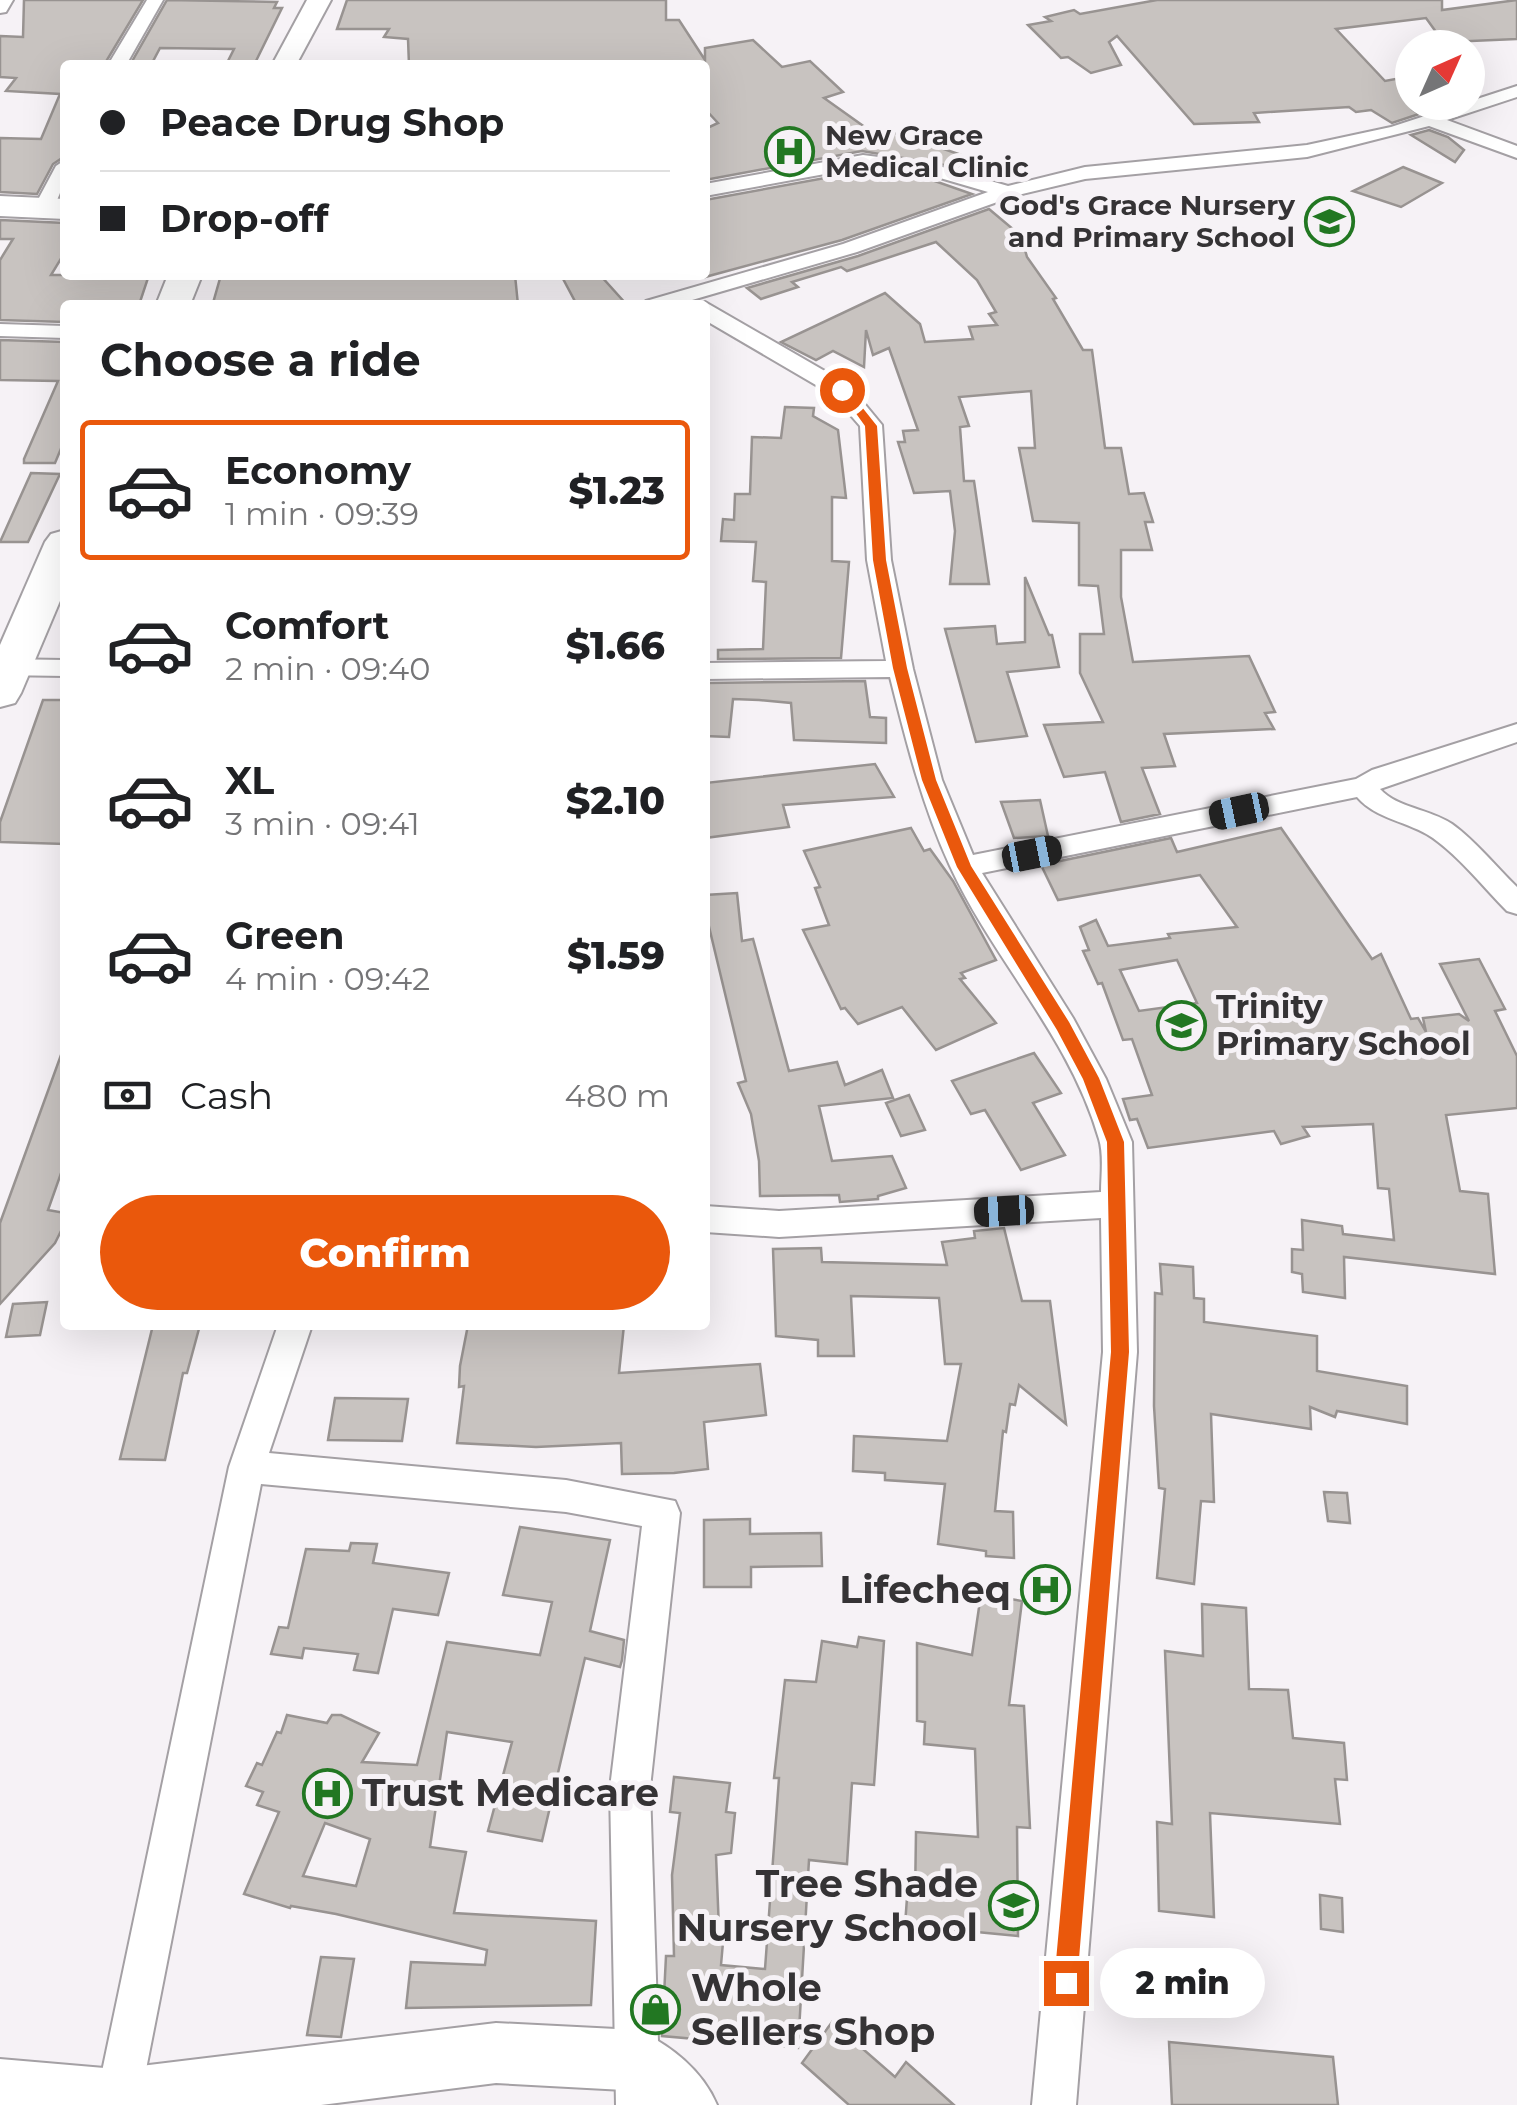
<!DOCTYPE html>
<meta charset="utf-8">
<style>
body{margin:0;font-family:Montserrat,sans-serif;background:#f6f6f6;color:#202124;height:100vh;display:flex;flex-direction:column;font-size:38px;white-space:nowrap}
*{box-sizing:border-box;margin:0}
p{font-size:32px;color:#757577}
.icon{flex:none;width:55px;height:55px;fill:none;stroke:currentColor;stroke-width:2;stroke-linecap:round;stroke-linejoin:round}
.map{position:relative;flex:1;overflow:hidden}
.drawer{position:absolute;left:60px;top:300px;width:650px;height:1030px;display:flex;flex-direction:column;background:#fff;border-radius:10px;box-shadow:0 10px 40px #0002}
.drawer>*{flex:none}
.top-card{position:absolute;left:60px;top:60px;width:650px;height:220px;border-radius:10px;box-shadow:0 10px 40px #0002;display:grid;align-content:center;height:220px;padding:0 40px;background:#fff}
.needle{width:65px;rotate:45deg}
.controls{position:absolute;left:1395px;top:30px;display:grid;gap:20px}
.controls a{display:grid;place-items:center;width:90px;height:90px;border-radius:50%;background:#fff;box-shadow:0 10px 40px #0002;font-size:50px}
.end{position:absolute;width:45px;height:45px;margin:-22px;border:12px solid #ea580c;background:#fff;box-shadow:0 0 0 5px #fff}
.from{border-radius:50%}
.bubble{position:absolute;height:70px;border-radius:35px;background:#fff;box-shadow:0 10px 40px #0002;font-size:32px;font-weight:800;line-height:70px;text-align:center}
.car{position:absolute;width:30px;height:60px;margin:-30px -15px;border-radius:12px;box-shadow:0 0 8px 2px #0007;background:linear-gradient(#222 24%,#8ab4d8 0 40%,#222 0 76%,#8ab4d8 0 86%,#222 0)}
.top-card b{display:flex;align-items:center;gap:35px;height:95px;font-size:38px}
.top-card b+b{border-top:2px solid #e0e0e0}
.top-card i{width:25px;height:25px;background:#202124}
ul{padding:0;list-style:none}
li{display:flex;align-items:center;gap:30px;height:140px;margin:0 20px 15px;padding:0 20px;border:5px solid transparent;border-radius:10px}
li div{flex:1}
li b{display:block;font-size:38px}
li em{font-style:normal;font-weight:800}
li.current{border-color:#ea580c}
li>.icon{width:90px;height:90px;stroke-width:1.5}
h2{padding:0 40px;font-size:45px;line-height:120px}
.pay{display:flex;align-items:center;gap:25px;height:110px;padding:0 40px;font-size:38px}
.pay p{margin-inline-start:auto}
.action{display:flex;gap:20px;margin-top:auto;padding:20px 40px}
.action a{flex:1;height:115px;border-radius:60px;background:#ea580c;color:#fff;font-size:40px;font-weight:800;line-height:115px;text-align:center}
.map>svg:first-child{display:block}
.building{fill:#c8c3c0;stroke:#989391;stroke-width:2.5;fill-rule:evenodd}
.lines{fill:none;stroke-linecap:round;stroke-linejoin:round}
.street-casing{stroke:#a4a0a4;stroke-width:4}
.secondary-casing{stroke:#a4a0a4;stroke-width:4}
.primary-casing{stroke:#a4a0a4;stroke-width:4}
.street{fill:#fff;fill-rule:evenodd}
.secondary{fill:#fff;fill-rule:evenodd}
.primary{fill:#fff;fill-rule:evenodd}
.route{fill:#ea580c}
.labels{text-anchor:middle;stroke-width:10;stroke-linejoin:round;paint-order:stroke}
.far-poi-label{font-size:28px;font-weight:bold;fill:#353335;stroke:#f6f2f6;text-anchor:start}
.poi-label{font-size:32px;font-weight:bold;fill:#353335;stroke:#f6f2f6;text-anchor:start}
.near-poi-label{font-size:38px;font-weight:bold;fill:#353335;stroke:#f6f2f6;text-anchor:end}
</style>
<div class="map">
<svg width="1517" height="2105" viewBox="0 0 1517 2105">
<rect width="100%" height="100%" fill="#f6f2f6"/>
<g class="building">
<polygon points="24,0 143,0 104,65 65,65 65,156 53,164 37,194 0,192 0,138 41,139 60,94 6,91 16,78 0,77 0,36 23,37"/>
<polygon points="167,0 277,2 274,8 282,8 254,65 226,65 234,49 160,48 151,65 130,65"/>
<polygon points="347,0 666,0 666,20 679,20 705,60 705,48 753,40 782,67 810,61 843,92 824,98 869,130 900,134 973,159 956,167 862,151 705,180 705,129 718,123 705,109 705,65 409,65 408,39 384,37 389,29 337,29"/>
<polygon points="1157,0 1442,0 1442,10 1517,0 1517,39 1448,42 1439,36 1426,18 1336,29 1385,81 1412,76 1412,109 1419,114 1392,123 1371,110 1356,112 1349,107 1254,113 1259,122 1194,124 1117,36 1109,42 1121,65 1091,73 1068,57 1061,58 1028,25 1051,21 1045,17 1074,10 1080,14"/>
<polygon points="1429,130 1448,137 1464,150 1455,162 1411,135"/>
<polygon points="1403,167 1442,183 1401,207 1353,191"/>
<polygon points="863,171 929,179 972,194 842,240 705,277 705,200"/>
<polygon points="989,209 1021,236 1027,257 1056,298 1053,299 1083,350 1092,350 1105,448 1121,448 1129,494 1144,493 1153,522 1145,522 1152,550 1121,550 1121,597 1133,662 1249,656 1275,712 1265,713 1274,729 1164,734 1175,766 1142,768 1160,814 1121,822 1105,772 1064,777 1044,725 1103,722 1080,673 1080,634 1104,634 1098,586 1079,585 1079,523 1033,521 1019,448 1035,448 1031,391 959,397 969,426 960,427 964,481 974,481 989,584 950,584 955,531 950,491 914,493 898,442 905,442 903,431 918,430 889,348 873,355 866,330 864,367 833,351 816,360 781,342 885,293 920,324 925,342 973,339 969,327 997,325 989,314 996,312 977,280 936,242 847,271 841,267 792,282 798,287 761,299 747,288 858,256"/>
<polygon points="0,220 65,223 65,252 51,275 149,275 139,305 65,305 65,322 0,320 0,260 13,239 0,239"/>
<polygon points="221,275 515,275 518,305 213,303"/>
<polygon points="561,275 600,275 627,305 577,305"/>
<polygon points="0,340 65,342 65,439 55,463 24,463 24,459 58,381 0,380"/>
<polygon points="785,407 814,408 813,416 838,430 846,498 832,497 832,561 849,562 841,658 718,659 718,650 763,649 766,582 753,581 756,542 721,541 723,519 734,520 735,494 750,494 752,437 781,438"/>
<polygon points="31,473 60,474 28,542 0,542"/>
<polygon points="1025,577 1049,635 1052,635 1059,667 1007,672 1027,736 976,742 945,629 995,626 997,644 1025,642"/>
<polygon points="865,681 870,717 886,718 886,743 794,740 791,703 759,700 733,699 729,737 705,736 705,683"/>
<polygon points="43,700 65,700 65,844 0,842 0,822"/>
<polygon points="875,764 894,797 783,805 789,827 705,838 705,783"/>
<polygon points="1040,800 1048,836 1014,838 1001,802"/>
<polygon points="911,828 924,851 930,849 953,881 996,960 961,973 965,978 960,979 996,1023 936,1050 902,1007 858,1024 845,1008 841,1009 803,930 829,925 815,888 820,887 804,851"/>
<path d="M1281 828 1372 959 1381 954 1411 1019 1418 1018 1426 1032 1423 1018 1459 1014 1469 1021 1440 964 1479 959 1505 1009 1495 1011 1517 1056V1108L1446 1115 1460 1191 1488 1194 1495 1274 1344 1257 1345 1298 1303 1292 1302 1274 1292 1272V1249L1303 1250 1302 1220 1342 1226 1343 1234 1394 1240 1389 1189 1378 1188 1373 1124 1303 1127 1309 1136 1281 1144 1274 1131 1148 1148 1137 1119 1130 1120 1123 1099 1152 1095 1132 1039 1123 1040 1102 983 1098 984 1083 951 1089 950 1080 927 1096 920 1108 946 1170 938 1168 934 1237 927 1200 875 1058 900 1041 865 1171 838 1177 852ZM1177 960 1197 1003 1139 1011 1120 970Z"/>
<polygon points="737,893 742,941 753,939 789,1071 837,1062 845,1085 882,1070 893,1098 819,1106 832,1161 892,1156 906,1188 878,1196 878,1199 840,1202 839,1195 760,1196 759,1161 751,1114 738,1083 746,1081 705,910 705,895"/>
<polygon points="1034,1053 1061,1093 1033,1103 1065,1155 1021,1170 985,1110 971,1114 952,1081"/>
<polygon points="61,1055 65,1055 65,1162 48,1210 65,1213 65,1223 55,1243 0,1304 0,1223"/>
<polygon points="909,1095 925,1130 901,1136 886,1103"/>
<polygon points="1004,1228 1022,1301 1050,1301 1066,1424 1019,1385 1015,1405 1010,1404 1006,1432 1003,1431 995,1511 1013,1512 1014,1558 986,1556 986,1551 938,1544 945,1484 885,1480 885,1473 853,1471 854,1436 947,1441 961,1364 945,1364 939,1298 851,1296 854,1356 818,1356 818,1340 776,1336 773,1249 821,1248 822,1262 947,1265 942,1242 975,1238 974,1231"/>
<polygon points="1160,1264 1193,1267 1194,1298 1204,1299 1204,1322 1317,1336 1317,1371 1407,1386 1407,1424 1337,1411 1335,1417 1310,1407 1311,1429 1211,1414 1214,1502 1201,1501 1194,1584 1157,1578 1165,1489 1159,1488 1154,1406 1155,1293 1162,1294"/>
<polygon points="47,1302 40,1335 6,1337 13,1304"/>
<polygon points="153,1325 200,1325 187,1373 183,1373 165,1460 120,1459"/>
<polygon points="468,1325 624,1325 619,1373 760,1364 766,1415 704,1422 708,1469 674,1473 622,1474 621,1443 536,1447 457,1443 464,1386 459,1387 460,1366"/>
<polygon points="335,1398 408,1399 402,1441 328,1440"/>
<polygon points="1324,1492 1347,1493 1350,1523 1328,1521"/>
<polygon points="750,1519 750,1534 821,1533 822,1566 751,1567 751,1587 704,1587 704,1520"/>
<path d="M520 1527 610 1540 590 1631 624 1640 622 1660 620 1667 585 1658 542 1841 488 1831 512 1742 447 1732 430 1847 466 1852 454 1913 596 1921 591 2005 406 2008 411 1962 485 1965 487 1950 336 1914 291 1906 290 1908 244 1894 279 1812 257 1805 263 1792 246 1786 257 1763 262 1765 277 1732 281 1733 287 1715 327 1723 332 1715H341L379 1733 362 1762 417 1765 447 1642 540 1655 552 1602 503 1595ZM325 1823 370 1839 356 1886 303 1876Z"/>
<polygon points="351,1543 377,1544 373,1563 449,1573 438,1615 393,1609 378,1673 354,1670 358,1654 304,1648 302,1658 271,1654 279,1627 288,1628 306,1549 349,1551"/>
<polygon points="981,1594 1022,1601 1009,1705 1024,1706 1030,1828 1017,1827 1018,1936 905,1925 907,1898 915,1899 916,1832 978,1837 975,1749 924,1744 925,1722 917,1721 917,1643 972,1655"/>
<polygon points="1202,1604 1246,1608 1249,1689 1288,1690 1293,1738 1344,1743 1347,1780 1335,1779 1340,1824 1210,1813 1214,1917 1159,1911 1157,1822 1172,1824 1165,1651 1203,1656"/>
<polygon points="859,1637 884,1641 874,1785 852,1783 847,1864 809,1860 798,2048 662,2036 666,1956 674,1956 672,1875 680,1813 670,1812 674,1777 730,1783 726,1812 735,1813 731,1853 716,1855 719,1930 724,1931 721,1965 765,1969 779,1778 774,1778 785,1680 816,1682 822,1641 857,1647"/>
<polygon points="1320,1895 1342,1898 1343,1932 1321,1929"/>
<polygon points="321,1957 354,1959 341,2037 307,2035"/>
<polygon points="832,2022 895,2077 906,2062 954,2105 849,2105 802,2063"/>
<polygon points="1169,2042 1333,2057 1338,2105 1172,2105"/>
</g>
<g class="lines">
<defs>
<g id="street">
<polygon points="0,0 13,0 6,12 0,13"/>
<polygon points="147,0 163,0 126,65 108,65"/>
<polygon points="1517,86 1517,97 1447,120 1517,146 1517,158 1429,126 1307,157 1085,179 1014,196 857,252 675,305 643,305 646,301 843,244 988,192 930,175 863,167 705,196 705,184 863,155 932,164 1008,186 1085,167 1307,145 1391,127"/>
<path d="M65 160C65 182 61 195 50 213H36L33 209 56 166Z"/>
<path d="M705 302 849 385 882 425 891 560 913 669 942 780 973 855 1356 779 1372 770 1517 724V742L1380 789C1397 808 1430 809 1452 824 1476 841 1496 867 1517 887V914L1507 911C1484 888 1460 857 1433 838 1408 821 1377 820 1357 797L982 873 1073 1018 1106 1079 1132 1142 1137 1352 1076 2105H1032L1103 1352 1101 1218 779 1237 705 1232V1206L779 1211 1101 1192C1101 1175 1104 1155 1099 1139 1070 1037 993 960 950 866 922 805 906 741 890 677L705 679V663L886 661 867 560 860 426 833 395 710 323 705 319V305H697Z"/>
<polygon points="0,324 65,326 65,338 0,336"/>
<polygon points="0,659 65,660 65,676 0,675"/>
<polygon points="278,1325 312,1325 269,1453 566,1480 675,1501 680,1513 650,1788 660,2105 616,2105 610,1788 642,1526 566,1512 261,1484 139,2105 95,2105 229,1467"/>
</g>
<g id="secondary">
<polygon points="307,0 331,0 296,65 272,65"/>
<path d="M496 2023 636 2030C670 2044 703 2071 717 2105H641L624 2090 496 2083 321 2105H0V2059L116 2069Z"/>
</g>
<g id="primary">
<polygon points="0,196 65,199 65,219 0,216"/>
<polygon points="168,275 202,275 190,305 156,305"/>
<polygon points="65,530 65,589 21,693 15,703 0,707 0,645 45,542 51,534"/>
</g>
</defs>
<use href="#street" class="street-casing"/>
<use href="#secondary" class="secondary-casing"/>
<use href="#primary" class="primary-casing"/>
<use href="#street" class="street"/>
<use href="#secondary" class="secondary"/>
<use href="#primary" class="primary"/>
</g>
<polygon class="route" points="837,387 846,387 877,426 886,560 907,668 936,780 971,866 1069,1022 1099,1078 1124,1142 1129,1352 1077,1983 1074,1991 1066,1994 1058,1991 1054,1983 1111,1352 1107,1142 1083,1079 1057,1030 957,867 922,780 893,668 873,560 865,426"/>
<defs>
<symbol id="hospital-ring" viewBox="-11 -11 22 22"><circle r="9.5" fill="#f6f2f6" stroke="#272" stroke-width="1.5"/><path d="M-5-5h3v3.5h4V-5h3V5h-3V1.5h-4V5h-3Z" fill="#272"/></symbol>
<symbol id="school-ring" viewBox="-11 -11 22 22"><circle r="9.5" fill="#f6f2f6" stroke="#272" stroke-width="1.5"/><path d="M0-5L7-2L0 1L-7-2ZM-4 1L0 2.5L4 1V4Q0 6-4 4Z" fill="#272"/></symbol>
<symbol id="shop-ring" viewBox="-11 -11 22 22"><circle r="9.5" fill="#f6f2f6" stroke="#272" stroke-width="1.5"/><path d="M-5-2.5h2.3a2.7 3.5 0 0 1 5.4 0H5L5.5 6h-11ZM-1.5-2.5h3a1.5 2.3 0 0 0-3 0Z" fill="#272"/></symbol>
</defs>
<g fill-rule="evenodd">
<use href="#hospital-ring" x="762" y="124" width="55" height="55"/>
<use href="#school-ring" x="1302" y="194" width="55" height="55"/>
<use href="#school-ring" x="1154" y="998" width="55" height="55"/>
<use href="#hospital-ring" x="1018" y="1562" width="55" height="55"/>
<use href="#hospital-ring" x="300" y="1766" width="55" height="55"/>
<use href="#school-ring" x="986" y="1878" width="55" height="55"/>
<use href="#shop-ring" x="628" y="1982" width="55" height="55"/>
</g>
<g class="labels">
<g class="far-poi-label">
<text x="825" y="145">New Grace<tspan x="825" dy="32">Medical Clinic</tspan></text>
<text x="1295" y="215" text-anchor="end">God's Grace Nursery<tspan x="1295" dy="32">and Primary School</tspan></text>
</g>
<g class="poi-label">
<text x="1216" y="1018">Trinity<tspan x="1216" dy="37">Primary School</tspan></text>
</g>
<g class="near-poi-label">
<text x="1011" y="1603">Lifecheq</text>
<text x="362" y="1806" text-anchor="start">Trust Medicare</text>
<text x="978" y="1897">Tree Shade<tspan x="978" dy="44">Nursery School</tspan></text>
<text x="691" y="2001" text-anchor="start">Whole<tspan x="691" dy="44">Sellers Shop</tspan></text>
</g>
</g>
</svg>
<div class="controls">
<a><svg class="needle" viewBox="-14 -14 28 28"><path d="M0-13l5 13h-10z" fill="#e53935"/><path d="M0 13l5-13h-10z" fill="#757577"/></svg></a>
</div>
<i class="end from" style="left:842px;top:390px"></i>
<i class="end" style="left:1066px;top:1983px"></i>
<div class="bubble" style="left:1100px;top:1948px;width:165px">2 min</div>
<i class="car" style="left:1239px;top:811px;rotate:258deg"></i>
<i class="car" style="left:1032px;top:854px;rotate:79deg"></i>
<i class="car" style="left:1004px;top:1211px;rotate:267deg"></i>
<div class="top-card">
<b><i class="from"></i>Peace Drug Shop</b>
<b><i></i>Drop-off</b>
</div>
<section class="drawer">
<h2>Choose a ride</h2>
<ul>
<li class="current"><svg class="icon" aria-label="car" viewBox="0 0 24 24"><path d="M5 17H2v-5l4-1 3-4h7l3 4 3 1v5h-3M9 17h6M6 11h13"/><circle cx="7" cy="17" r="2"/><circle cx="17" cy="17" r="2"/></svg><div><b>Economy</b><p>1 min · 09:39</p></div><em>$1.23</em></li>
<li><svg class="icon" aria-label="car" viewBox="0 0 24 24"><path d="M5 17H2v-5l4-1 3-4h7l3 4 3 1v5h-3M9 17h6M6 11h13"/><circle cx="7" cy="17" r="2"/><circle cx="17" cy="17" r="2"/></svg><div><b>Comfort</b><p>2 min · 09:40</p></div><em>$1.66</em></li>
<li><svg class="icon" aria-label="car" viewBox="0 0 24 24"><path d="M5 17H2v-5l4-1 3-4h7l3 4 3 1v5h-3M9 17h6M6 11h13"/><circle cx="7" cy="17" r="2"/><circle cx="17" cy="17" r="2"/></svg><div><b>XL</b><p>3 min · 09:41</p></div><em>$2.10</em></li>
<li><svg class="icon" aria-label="car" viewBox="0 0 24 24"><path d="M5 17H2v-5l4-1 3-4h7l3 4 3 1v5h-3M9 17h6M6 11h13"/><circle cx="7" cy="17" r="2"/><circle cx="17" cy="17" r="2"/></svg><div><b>Green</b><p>4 min · 09:42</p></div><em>$1.59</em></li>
</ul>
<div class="pay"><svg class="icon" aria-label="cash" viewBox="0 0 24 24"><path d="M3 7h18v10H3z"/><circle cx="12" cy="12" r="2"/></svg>Cash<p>480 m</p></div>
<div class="action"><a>Confirm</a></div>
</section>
</div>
